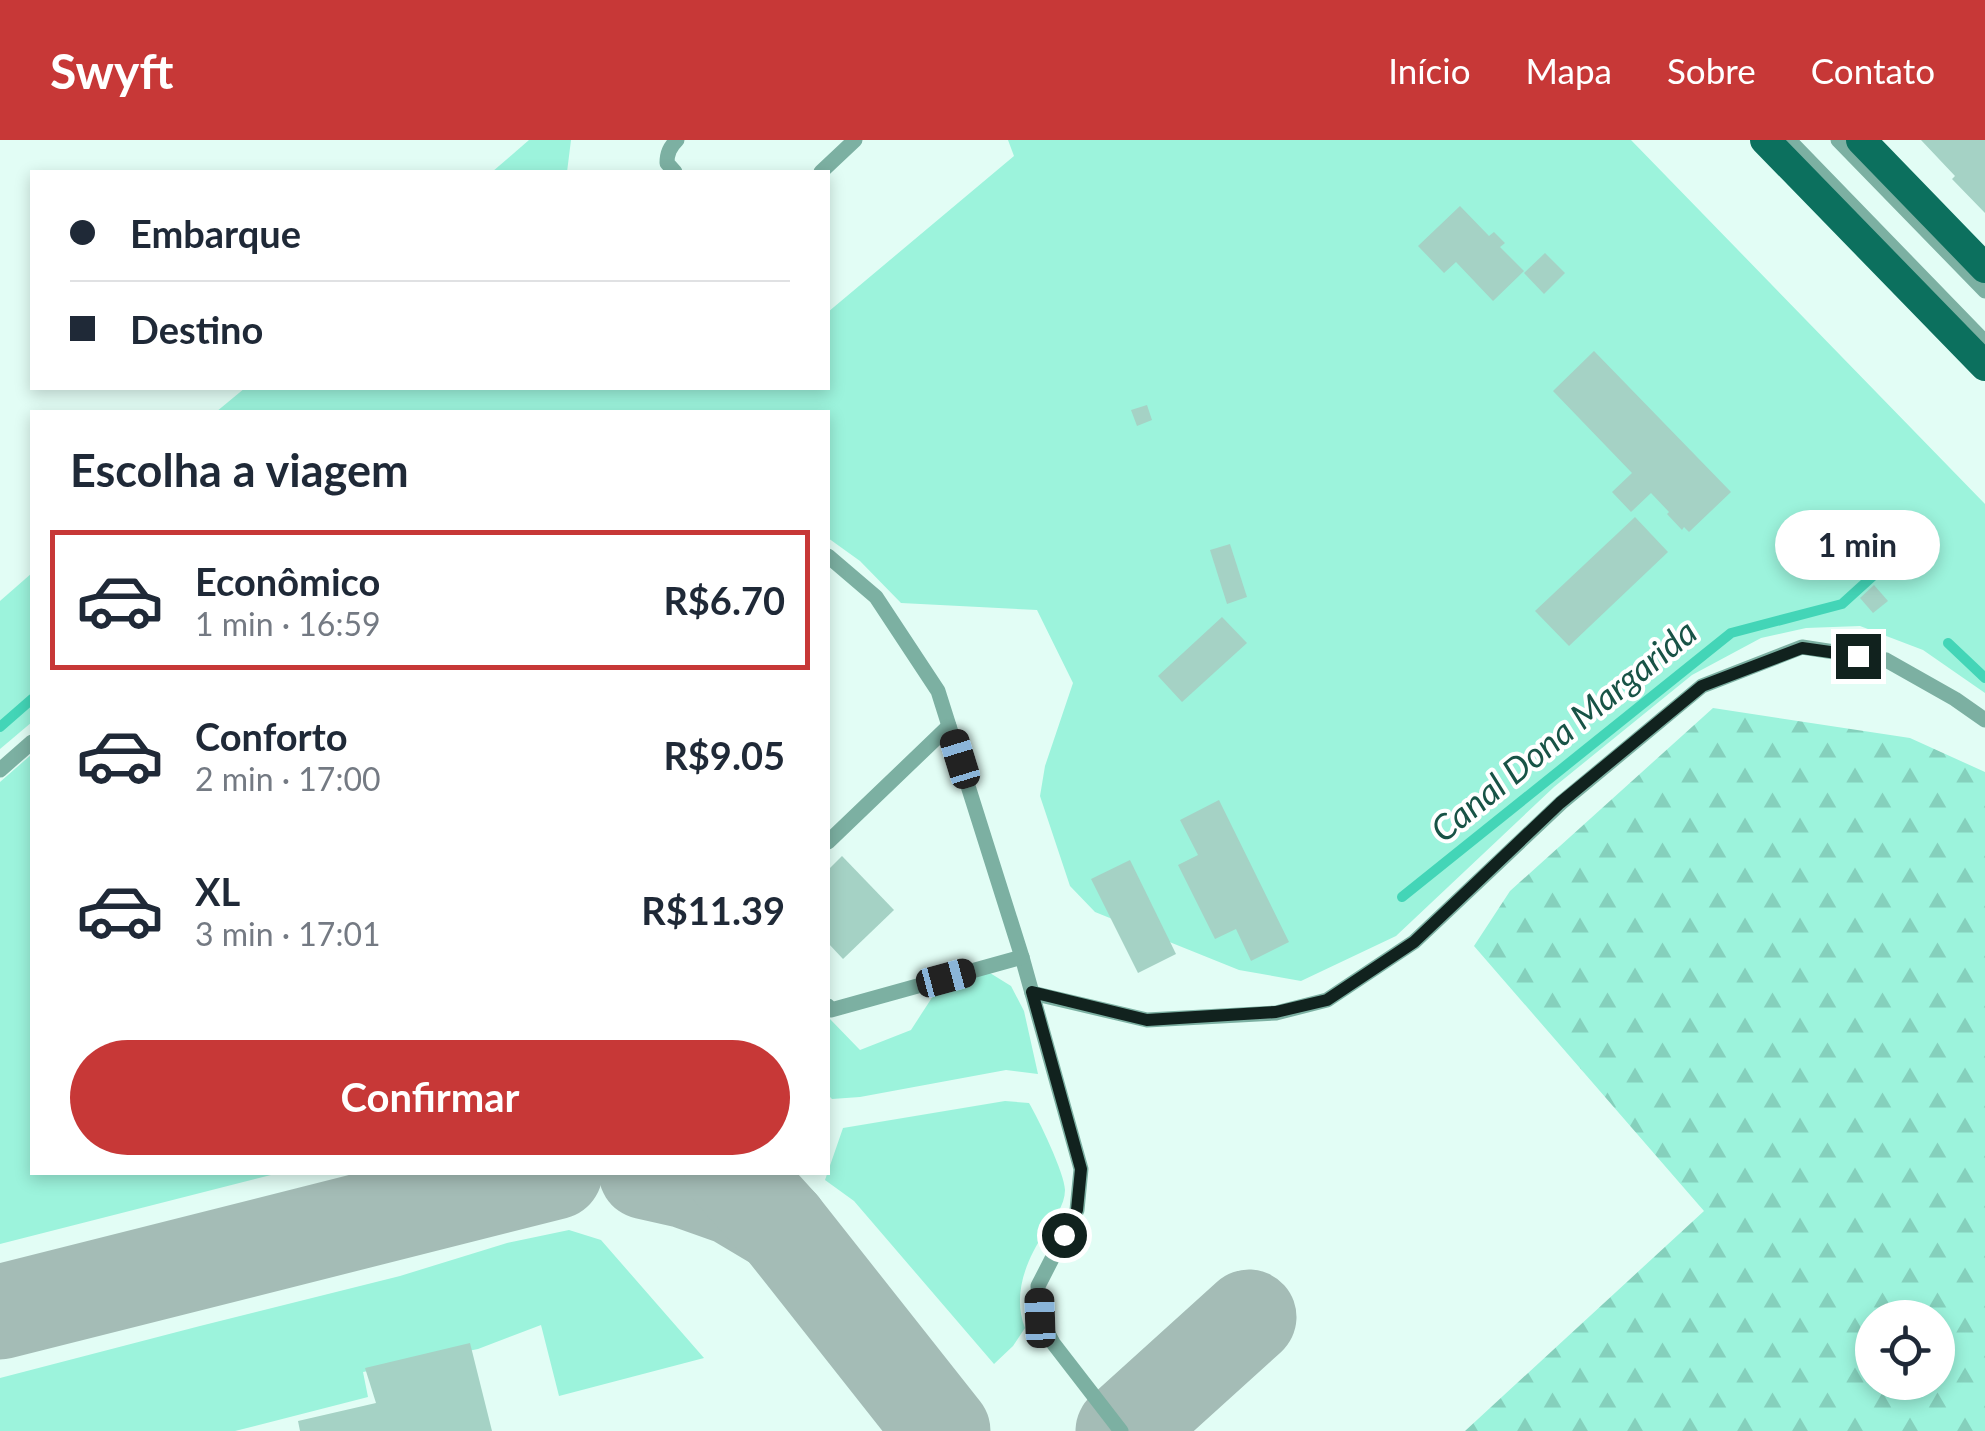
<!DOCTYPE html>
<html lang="pt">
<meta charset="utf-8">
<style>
body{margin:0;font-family:Lato,sans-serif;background:#f2f2f3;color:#1f2937;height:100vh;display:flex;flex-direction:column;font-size:38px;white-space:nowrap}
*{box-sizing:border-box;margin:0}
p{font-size:32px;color:#747a83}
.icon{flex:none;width:55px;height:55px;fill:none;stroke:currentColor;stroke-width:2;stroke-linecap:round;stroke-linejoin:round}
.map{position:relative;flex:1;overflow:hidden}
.drawer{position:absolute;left:30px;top:270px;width:800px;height:765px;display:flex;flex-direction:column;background:#fff;border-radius:0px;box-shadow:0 5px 15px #0003}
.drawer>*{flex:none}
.hud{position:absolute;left:30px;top:30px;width:800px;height:220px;border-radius:0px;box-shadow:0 5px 15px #0003;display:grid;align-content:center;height:220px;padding:0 40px;background:#fff}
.tools{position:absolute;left:1855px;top:1160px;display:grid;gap:20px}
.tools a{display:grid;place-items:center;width:100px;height:100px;border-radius:50%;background:#fff;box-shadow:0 5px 15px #0003;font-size:50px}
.end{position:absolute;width:45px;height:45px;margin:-22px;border:12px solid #11221e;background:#fff;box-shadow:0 0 0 5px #fff}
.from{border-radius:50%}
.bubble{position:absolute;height:70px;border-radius:35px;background:#fff;box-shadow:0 5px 15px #0003;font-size:32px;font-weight:700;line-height:70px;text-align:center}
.car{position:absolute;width:30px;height:60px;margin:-30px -15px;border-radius:12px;box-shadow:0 0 8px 2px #0007;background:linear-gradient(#222 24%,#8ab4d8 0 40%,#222 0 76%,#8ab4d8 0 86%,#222 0)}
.hud b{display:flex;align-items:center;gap:35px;height:95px;font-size:38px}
.hud b+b{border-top:2px solid #e0e1e3}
.hud i{width:25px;height:25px;background:#1f2937}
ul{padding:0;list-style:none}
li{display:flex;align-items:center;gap:30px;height:140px;margin:0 20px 15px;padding:0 20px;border:5px solid transparent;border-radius:0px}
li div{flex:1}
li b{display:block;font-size:38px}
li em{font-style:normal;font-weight:700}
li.active{border-color:#c73837}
li>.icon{width:90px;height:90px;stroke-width:1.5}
h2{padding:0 40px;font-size:45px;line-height:120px}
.primary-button{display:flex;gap:20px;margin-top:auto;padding:20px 40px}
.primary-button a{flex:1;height:115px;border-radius:60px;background:#c73837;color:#fff;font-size:40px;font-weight:700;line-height:115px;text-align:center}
header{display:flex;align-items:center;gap:60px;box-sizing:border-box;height:140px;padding:0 50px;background:#c73837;color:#fff}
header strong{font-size:48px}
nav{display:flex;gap:55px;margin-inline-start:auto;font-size:35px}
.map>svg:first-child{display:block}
.grass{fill:#9cf3dc}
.forest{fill:url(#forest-firs);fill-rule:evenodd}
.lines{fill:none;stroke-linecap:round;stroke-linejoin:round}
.stream{stroke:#43d5b7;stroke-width:10}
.taxiway{stroke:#a4bcb6;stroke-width:95}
.building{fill:#a5d2c5}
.lane{stroke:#7cb0a2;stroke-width:15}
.primary{stroke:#0c705e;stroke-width:30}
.route{stroke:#11221e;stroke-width:12}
.labels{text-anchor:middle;stroke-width:8;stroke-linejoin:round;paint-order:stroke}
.water-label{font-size:35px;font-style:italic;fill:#185346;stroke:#fff}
</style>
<header>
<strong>Swyft</strong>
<nav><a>Início</a><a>Mapa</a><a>Sobre</a><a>Contato</a></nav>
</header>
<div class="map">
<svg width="1985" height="1291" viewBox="0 0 1985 1291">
<defs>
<pattern id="forest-firs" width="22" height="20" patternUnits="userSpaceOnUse" patternTransform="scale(2.5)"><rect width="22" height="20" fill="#9cf3dc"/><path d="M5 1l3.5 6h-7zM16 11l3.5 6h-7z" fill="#85d0bc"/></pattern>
</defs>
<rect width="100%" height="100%" fill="#e2fdf5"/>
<g class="grass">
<polygon points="529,0 571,0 567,32 492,32"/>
<polygon points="1008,0 1631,0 1985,364 1985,553 1923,510 1860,486 1806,488 1761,498 1692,535 1554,647 1396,796 1301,841 1239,830 1095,772 1070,746 1040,656 1045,626 1073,543 1037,470 901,463 860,421 828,398 828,272 216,272 245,248 828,248 828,172 1014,16"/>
<polygon points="32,433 32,582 0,609 0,461"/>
<polygon points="32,614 32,1032 279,1033 0,1104 0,642"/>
<polygon points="990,833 1011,846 1024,871 1038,934 1006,930 860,957 832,959 828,955 828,877 860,910 911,890 933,856 947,844"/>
<path d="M1005 961 1029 963C1038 978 1065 1034 1065 1050 1065 1066 1053 1079 1045 1092 1026 1120 1012 1155 1025 1188L1013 1206 994 1224 854 1061 825 1040 843 988Z"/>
<polygon points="569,1090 601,1100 704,1218 559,1256 541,1185 478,1209 363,1232 368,1257 235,1291 0,1291 0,1238 200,1186 400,1136 507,1103"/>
</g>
<path class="forest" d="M1713 568 1910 598 1985 632V1291H1465L1704 1071 1474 806 1510 751ZM1872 1178H1938V1242H1872Z"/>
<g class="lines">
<g class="stream">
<polyline points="1948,503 1985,538"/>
<polyline points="0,587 32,559"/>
<polyline points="1402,757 1731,493 1842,464 1874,435"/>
</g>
<g class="taxiway">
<polyline points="646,1032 686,1041 734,1058 781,1086"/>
<polyline points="732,1032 781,1086 943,1291"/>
<polyline points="0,1172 555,1032"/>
<polyline points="1123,1291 1249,1177"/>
</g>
</g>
<g class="building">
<polygon points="1921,0 1985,0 1985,73 1952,39 1955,36"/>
<polygon points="1460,66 1489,96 1494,92 1505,103 1500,107 1524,131 1493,161 1456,122 1444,133 1418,106"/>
<polygon points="1545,113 1565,133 1544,154 1524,133"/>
<polygon points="1594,211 1731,352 1689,392 1684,387 1682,390 1667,374 1669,372 1651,353 1631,372 1612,352 1632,333 1553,251"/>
<polygon points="1147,265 1152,280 1137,286 1131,270"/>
<polygon points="1635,377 1668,412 1569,506 1535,471"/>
<polygon points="1230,404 1247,457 1227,464 1210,410"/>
<polygon points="1874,445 1888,461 1873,473 1860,458"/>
<polygon points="1222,477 1247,503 1182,562 1158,536"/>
<polygon points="1219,660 1289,802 1251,821 1236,789 1215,799 1178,725 1198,715 1180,680"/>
<polygon points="842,716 894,770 843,819 828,803 828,730"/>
<polygon points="1130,720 1176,814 1138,833 1091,739"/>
<polygon points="470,1203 492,1291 300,1291 298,1281 376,1263 365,1228"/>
</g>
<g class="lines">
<g class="lane">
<polyline points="1789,0 1985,202"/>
<polyline points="1838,0 1985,151"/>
<path d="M675 32 667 23C667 13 670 7 677 0"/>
<polyline points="821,32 855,0"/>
<polyline points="828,416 876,457 938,551 1022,817 1081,1029 1077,1070 1038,1146 1040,1178 1053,1203 1121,1291"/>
<polyline points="0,630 32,602"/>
<polyline points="828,702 949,586"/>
<polyline points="1032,853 1147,880 1276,873 1327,860 1414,802 1561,663 1702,546 1802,507 1886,520 1955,559 1985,580"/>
<polyline points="828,866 831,870 1022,817"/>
</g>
<g class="primary">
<polyline points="1765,0 1985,226"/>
<polyline points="1861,0 1985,128"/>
</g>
</g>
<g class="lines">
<polyline class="route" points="1064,1095 1077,1070 1081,1029 1032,852 1147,880 1276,872 1327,860 1414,802 1560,663 1702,546 1802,508 1858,516"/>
</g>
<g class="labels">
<g class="water-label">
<text transform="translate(1564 591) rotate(-39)" y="12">Canal Dona Margarida</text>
</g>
</g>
</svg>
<div class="tools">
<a><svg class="icon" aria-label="locate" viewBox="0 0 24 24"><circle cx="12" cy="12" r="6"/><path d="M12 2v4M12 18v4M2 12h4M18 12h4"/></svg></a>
</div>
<i class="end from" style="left:1064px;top:1095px"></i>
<i class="end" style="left:1858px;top:516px"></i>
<div class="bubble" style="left:1775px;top:370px;width:165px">1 min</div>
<i class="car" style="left:960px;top:619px;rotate:343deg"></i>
<i class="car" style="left:946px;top:838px;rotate:75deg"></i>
<i class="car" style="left:1040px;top:1178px;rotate:358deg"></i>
<div class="hud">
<b><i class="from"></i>Embarque</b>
<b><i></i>Destino</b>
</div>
<section class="drawer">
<h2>Escolha a viagem</h2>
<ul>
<li class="active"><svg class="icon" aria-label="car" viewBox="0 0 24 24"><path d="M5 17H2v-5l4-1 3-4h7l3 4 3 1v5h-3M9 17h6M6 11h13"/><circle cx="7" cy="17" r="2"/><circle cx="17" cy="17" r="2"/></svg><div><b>Econômico</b><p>1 min · 16:59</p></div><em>R$6.70</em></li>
<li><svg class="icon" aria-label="car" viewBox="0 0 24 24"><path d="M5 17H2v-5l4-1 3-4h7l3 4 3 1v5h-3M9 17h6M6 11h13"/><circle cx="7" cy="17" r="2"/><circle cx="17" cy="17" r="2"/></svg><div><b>Conforto</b><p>2 min · 17:00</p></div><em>R$9.05</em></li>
<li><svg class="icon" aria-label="car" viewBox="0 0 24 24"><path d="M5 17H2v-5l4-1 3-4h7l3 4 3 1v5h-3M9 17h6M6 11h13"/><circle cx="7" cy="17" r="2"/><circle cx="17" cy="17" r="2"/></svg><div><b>XL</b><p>3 min · 17:01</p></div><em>R$11.39</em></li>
</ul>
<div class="primary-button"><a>Confirmar</a></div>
</section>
</div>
